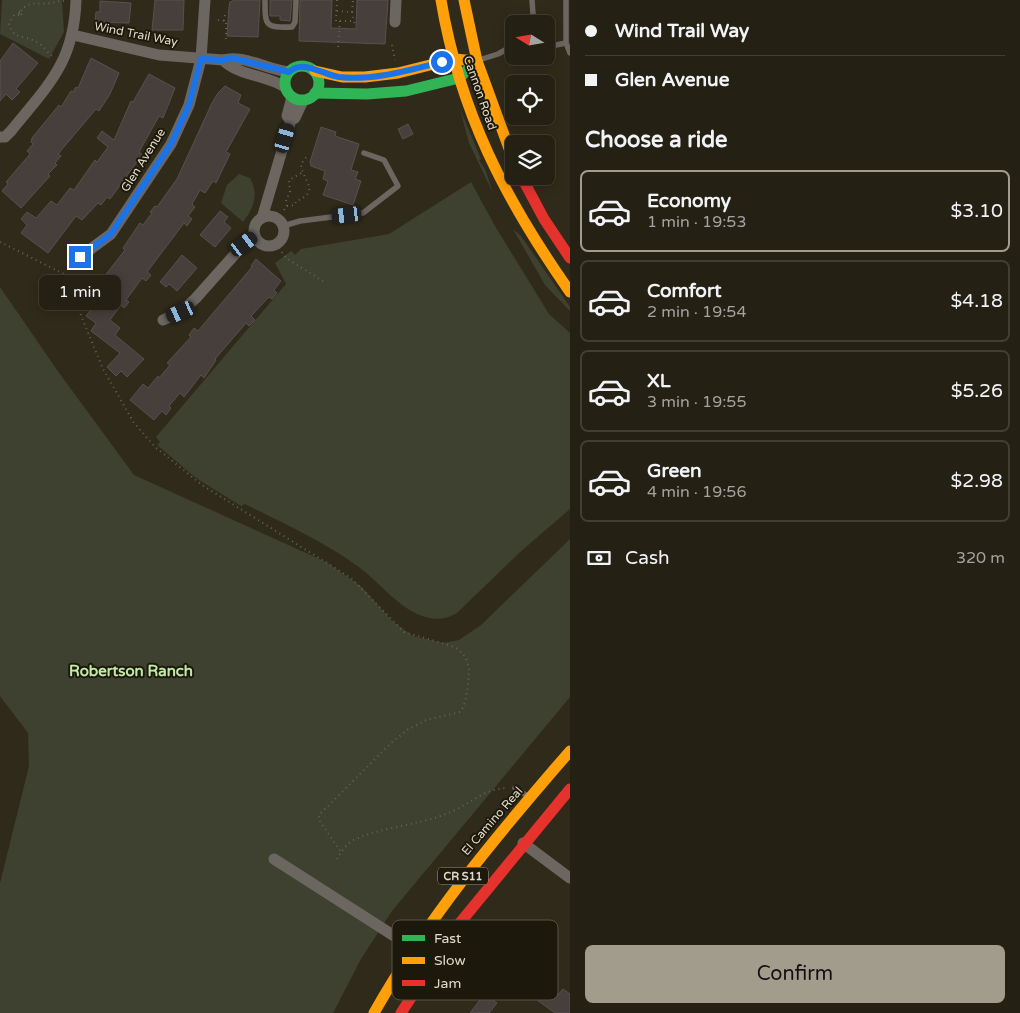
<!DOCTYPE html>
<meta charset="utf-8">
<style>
body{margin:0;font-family:"Varela Round",sans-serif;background:#2c281d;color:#f1f3f6;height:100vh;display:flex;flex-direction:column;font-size:19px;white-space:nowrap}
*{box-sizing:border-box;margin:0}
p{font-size:16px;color:#a3a3a0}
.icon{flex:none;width:28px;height:28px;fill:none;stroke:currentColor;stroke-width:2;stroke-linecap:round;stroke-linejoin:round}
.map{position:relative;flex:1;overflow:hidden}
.drawer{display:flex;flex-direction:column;background:#242014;width:450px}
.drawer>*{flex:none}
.top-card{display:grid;align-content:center;height:110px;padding:0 15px;background:#242014}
.needle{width:32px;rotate:281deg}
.fabs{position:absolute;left:505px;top:15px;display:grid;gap:10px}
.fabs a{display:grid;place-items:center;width:50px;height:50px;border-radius:8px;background:#242014;box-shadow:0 2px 12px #0003,0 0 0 1px #413e34;font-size:25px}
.end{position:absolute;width:22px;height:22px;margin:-11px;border:6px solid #1a73e8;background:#fff;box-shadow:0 0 0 2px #fff}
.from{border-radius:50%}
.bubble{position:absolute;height:35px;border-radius:8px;background:#242014;box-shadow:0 2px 12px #0003,0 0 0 1px #413e34;font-size:16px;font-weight:600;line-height:35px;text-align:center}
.car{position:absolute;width:15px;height:30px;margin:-15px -8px;border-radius:6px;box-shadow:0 0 4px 1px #0007;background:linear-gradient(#222 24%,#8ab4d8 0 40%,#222 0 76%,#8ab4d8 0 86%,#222 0)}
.top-card b{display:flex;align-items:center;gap:18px;height:48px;font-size:19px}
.top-card b+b{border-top:1px solid #413e34}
.top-card i{width:12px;height:12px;background:#f1f3f6}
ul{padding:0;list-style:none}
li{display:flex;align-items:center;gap:15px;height:82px;margin:0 10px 8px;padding:0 5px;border:2px solid #413e34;border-radius:8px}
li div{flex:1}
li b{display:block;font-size:19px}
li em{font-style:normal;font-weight:600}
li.active{border-color:#a29c8c}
li>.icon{width:45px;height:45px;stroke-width:1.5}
h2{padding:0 15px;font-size:22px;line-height:60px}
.pay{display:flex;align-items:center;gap:12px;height:55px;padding:0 15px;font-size:19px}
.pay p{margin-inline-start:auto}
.cta{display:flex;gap:10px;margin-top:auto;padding:10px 15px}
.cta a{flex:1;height:58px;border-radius:8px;background:#a29c8c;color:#111;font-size:20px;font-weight:600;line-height:58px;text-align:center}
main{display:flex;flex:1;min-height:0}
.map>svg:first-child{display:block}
.green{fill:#3e4030}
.building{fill:#463f3b;stroke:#57504d}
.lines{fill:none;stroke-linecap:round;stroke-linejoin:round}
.path{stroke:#67615a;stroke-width:2;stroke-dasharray:1 4;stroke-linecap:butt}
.lane{stroke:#6c6661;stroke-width:5.5}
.street{stroke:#6c6661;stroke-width:11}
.fast{stroke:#30b455;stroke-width:11}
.slow{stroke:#ff9f0a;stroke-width:11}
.jam{stroke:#e5322d;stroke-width:11}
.route{stroke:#1a73e8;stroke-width:6}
.labels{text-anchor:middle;stroke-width:4;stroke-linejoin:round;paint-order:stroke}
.shield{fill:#1c180b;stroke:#a5a090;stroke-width:1}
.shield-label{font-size:11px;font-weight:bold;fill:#e0dac9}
.street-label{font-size:12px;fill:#e0dac9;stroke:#1c180b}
.quarter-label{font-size:15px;font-weight:bold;fill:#c1eba7;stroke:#1c180b}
.key{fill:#1c180b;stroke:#575244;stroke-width:1}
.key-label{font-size:14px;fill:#e0dac9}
</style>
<main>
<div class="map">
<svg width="570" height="1013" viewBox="0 0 570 1013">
<rect width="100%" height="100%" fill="#302a1a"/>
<g class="green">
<polygon points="2,0 62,0 64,32 49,59 0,34"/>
<polygon points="460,109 481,159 479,160 485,169 493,193 469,143"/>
<path d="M239 174 250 178C259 194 254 208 243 222L221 203 227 185Z"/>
<path d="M471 182 495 226 549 314 570 333V509L519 553 457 613C444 621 431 620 417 614 394 603 380 583 360 568 327 543 283 523 245 504L241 506 196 478 157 445 160 442 156 437 286 284 275 263 291 251 295 255 301 249 389 234Z"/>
<polygon points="513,229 521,236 570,307 570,311 545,285"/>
<polygon points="0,287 57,370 134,475 326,562 362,587 392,621 413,636 443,643 459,640 481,625 570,539 570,697 392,911 361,959 333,1013 0,1013 0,883 29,766 28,733 0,696"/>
</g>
<g class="building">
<polygon points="155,0 184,0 183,30 152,30"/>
<polygon points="235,0 260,0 258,37 227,36 229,7 230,2"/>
<polygon points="270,0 292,0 290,21 280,20 280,16 270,16"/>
<polygon points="300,0 332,0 331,28 356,29 357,0 388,0 385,44 299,41"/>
<polygon points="100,1 131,3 129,23 95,22 96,12 100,12"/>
<polygon points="13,43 38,63 16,89 20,92 12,100 6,94 0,101 0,61"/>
<polygon points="91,58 119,73 110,94 99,111 96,109 58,154 61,156 55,163 57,165 48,174 50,176 21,208 2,191 8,184 6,182 30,154 27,151 33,144 31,142 32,138 59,105 61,107 71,91 73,92 76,87 78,88"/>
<polygon points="149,74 175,88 163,118 159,116 139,152 142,155 110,199 107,197 101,205 98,203 82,220 76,216 48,253 21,233 27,225 21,219 27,212 36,218 51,201 57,205 70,188 74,190 95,160 97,162 108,147 97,138 102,131 114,140 131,101 133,102"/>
<polygon points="225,86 241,95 238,103 250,109 226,152 230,154 216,183 213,181 205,193 200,190 192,204 195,207 188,216 192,219 187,226 184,223 147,272 151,275 146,281 142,278 126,300 129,302 124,308 121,305 110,320 120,328 115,335 144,359 127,377 121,371 116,376 107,367 120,353 91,331 96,323 86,316 97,302 89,296 125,250 123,248 140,223 143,225 152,213 150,212 155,206 157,207 177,179 212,103 218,93"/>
<polygon points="408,124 413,134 403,139 398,129"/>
<polygon points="321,127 336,132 335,136 359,144 351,170 358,172 355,179 361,181 353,205 323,195 328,181 323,179 325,171 311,166 310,162"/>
<polygon points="220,211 228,217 224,222 231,228 215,247 200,235"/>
<polygon points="182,255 197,268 177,291 169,284 166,287 160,282"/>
<polygon points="256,259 281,281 274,290 277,293 272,299 269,297 251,316 255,320 249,326 246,323 215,359 216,360 204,378 201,375 184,397 180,393 169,406 171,408 166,415 162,411 154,420 130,400 143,384 148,388 158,376 159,378 170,365 167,363 191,337 189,335 194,328 198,331 252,267 251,266"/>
<polygon points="497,961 505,967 508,968 510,965 515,969 520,962 529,969 526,972 532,976 520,991 508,983 493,1000 497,1003 489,1013 470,1013 480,1000 478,998 498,976 490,970"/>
<polygon points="563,989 570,994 570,1013 555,1013 537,1000 544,991 555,998"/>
</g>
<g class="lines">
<g class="path">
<polyline points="337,0 336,21 340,21 338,48"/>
<path d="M21 11C28 0 39 5 51 3 55 2 59 1 64 1"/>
<polyline points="337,11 352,12 354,21"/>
<polygon points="19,12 22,12 21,16 19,15"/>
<polyline points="352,12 353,0"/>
<path d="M19 15H14L9 23C12 40 25 35 37 42 42 45 47 52 52 56"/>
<polyline points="218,20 226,21 226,42"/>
<polyline points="224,21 225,15 229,15"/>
<polyline points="340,21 354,21 355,26"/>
<polyline points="392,45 395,60"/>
<polyline points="287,206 286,200 290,192 289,180 303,172"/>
<path d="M284 210 287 206 295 205 296 201C322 191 302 181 301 164L307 156"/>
<polyline points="0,242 64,274 103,369 134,423 155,447 202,485 351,578 404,632 449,645 458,649 466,658 469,668 468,687 464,706 460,712 426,720 407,730 390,744 319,815 319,820 341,852"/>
<polyline points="276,244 286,258 326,283"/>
<path d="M337 859C341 851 349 841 358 838 390 825 424 825 455 810 473 801 487 788 508 788"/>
</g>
<g class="lane">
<path d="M265 0C265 26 265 28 292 27L295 22 296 1"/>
<polyline points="566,0 566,43 570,53"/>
<polyline points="527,24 533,14 532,0"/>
<polyline points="546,47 566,43"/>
<polyline points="479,60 498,54 514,45"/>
<polyline points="283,226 300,221 363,213 398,186 384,160 364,153"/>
<polyline points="515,788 529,797"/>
</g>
<g class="street">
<polyline points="395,22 396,0"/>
<polyline points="73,35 159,55 223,60"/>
<path d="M285 87C266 75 239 76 223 60 243 54 268 70 289 72"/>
<polyline points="291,120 287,116 292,97"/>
<path d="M0 137H5L11 131C48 85 74 63 76 0"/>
<circle cx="269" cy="231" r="15"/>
<polyline points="262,218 291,120 295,118 303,101"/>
<polyline points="80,257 111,234 171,144 189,105 201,59 205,0"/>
<polyline points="163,320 181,312 196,298 244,244 255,236"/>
<polyline points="523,843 570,878"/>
<polyline points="274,859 413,948"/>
</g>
<g class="fast">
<circle cx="302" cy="83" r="17"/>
<polyline points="315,93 367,94 406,91 459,78 477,61"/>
</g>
<g class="slow">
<path d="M441 0C460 113 505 199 570 292"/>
<polyline points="464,0 477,61 514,162"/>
<polyline points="315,71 342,77 365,77 398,73 454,59 477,61"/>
<path d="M374 1013C428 917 498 834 570 751"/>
</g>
<g class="jam">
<polyline points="521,176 544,219 570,258"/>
<polyline points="401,1013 459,924 570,789"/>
</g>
</g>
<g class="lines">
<path class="route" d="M80 257 111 234 171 144 189 105 201 59 223 60 232 58 289 72C303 59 321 74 339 77 373 81 409 70 442 62"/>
</g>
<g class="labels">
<rect class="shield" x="438" y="867.5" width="50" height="17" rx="4"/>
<g class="shield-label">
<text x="463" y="880">CR S11</text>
</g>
<g class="street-label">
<text transform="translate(136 34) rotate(11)" y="4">Wind Trail Way</text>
<text transform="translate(480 93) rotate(71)" y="4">Cannon Road</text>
<text transform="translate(143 160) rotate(-58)" y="4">Glen Avenue</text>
<text transform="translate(492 821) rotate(-49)" y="4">El Camino Real</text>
</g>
<g class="quarter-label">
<text x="131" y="676">Robertson Ranch</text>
</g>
</g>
<rect x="392" y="920" width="166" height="80" rx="8" class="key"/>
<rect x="402" y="935" width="23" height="6" fill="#30b455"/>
<rect x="402" y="957" width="23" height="7" fill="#ff9f0a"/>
<rect x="402" y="980" width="23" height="6" fill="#e5322d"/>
<g class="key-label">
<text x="434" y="943">Fast</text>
<text x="434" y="965">Slow</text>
<text x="434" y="988">Jam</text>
</g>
</svg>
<div class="fabs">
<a><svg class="needle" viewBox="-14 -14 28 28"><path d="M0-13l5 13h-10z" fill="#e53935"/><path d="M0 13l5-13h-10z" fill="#a3a3a0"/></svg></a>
<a><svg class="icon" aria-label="locate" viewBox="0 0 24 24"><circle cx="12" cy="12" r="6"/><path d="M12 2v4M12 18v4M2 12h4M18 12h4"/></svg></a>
<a><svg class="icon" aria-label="layers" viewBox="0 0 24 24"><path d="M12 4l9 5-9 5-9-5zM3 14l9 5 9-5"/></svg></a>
</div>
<i class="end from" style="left:442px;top:62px"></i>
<i class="end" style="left:80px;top:257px"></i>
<div class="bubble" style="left:39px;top:275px;width:82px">1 min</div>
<i class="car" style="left:285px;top:138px;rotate:17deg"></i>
<i class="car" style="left:347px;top:215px;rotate:263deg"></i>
<i class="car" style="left:244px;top:244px;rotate:53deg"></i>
<i class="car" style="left:181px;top:312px;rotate:246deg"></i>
</div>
<section class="drawer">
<div class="top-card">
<b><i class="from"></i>Wind Trail Way</b>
<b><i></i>Glen Avenue</b>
</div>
<h2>Choose a ride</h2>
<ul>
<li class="active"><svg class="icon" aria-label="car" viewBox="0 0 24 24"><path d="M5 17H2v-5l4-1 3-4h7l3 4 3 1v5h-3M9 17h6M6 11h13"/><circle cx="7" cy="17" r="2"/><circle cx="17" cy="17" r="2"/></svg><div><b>Economy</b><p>1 min · 19:53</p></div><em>$3.10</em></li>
<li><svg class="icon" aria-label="car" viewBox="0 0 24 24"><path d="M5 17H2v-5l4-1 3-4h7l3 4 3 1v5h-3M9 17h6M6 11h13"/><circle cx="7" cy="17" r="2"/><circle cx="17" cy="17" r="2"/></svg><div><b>Comfort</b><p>2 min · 19:54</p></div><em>$4.18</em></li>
<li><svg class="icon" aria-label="car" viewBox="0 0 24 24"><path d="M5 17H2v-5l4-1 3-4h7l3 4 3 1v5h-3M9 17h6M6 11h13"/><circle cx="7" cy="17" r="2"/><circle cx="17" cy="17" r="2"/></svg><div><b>XL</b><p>3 min · 19:55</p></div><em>$5.26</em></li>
<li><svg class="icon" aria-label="car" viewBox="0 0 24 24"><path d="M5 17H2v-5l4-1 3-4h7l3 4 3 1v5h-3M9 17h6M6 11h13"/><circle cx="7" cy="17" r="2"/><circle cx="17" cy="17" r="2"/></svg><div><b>Green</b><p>4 min · 19:56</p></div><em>$2.98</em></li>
</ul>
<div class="pay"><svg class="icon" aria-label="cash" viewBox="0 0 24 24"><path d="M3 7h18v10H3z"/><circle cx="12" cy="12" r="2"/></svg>Cash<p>320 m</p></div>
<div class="cta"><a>Confirm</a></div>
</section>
</main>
